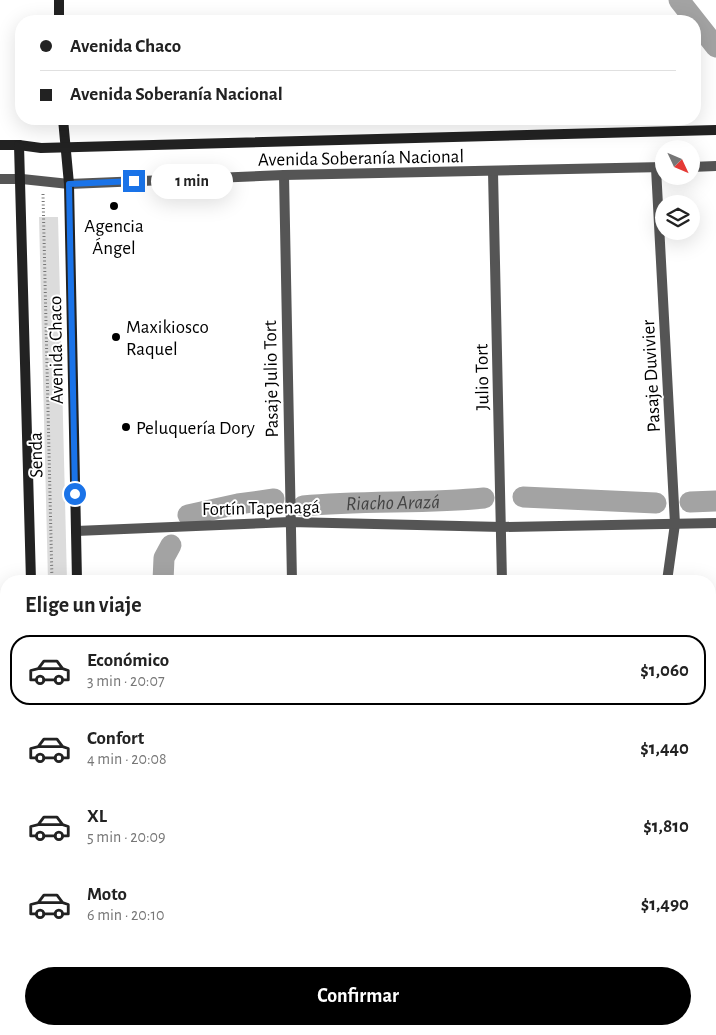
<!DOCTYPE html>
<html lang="es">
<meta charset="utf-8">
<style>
body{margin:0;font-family:"Alegreya Sans",sans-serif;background:#f6f6f6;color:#222;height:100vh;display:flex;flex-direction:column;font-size:19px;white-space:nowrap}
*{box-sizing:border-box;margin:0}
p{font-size:16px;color:#767676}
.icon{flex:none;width:28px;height:28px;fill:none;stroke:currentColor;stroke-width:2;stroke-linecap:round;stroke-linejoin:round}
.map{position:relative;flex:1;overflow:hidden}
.sheet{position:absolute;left:0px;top:575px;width:716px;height:460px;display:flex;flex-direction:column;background:#fff;border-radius:20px 20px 0 0;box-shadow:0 5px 20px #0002}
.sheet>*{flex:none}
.hud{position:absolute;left:15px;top:15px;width:686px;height:110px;border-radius:20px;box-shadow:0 5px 20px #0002;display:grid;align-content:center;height:110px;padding:0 25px;background:#fff}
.needle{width:32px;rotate:134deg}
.fabs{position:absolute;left:655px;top:140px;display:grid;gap:10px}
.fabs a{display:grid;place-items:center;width:45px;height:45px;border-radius:50%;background:#fff;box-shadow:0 5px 20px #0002;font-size:25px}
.end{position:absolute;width:22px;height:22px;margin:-11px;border:6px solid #1a73e8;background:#fff;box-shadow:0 0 0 2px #fff}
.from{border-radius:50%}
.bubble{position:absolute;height:35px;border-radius:18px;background:#fff;box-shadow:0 5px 20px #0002;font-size:16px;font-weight:700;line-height:35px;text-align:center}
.hud b{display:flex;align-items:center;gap:18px;height:48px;font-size:19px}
.hud b+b{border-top:1px solid #e0e0e0}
.hud i{width:12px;height:12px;background:#222}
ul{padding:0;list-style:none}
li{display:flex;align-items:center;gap:15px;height:70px;margin:0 10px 8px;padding:0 15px;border:2px solid transparent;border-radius:20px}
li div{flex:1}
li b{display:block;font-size:19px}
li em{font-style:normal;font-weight:700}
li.on{border-color:#000}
li>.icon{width:45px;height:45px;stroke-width:1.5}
h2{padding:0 25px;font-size:22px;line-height:60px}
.button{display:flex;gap:10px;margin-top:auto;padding:10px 25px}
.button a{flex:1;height:58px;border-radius:30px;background:#000;color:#fff;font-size:20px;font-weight:700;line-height:58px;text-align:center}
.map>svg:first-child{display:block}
.green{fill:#dcdcdc}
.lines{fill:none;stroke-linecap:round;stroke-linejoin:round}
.canal{stroke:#a3a3a3;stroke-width:21}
.river{stroke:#a3a3a3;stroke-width:36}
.path{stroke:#777;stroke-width:3;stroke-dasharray:1 2.5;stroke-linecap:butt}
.minor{stroke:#555;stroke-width:10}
.tertiary{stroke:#555;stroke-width:10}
.secondary{stroke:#222;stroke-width:10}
.route{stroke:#1a73e8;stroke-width:6}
.poi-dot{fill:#000;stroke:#fff;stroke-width:2}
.labels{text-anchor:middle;stroke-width:4;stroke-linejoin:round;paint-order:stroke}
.street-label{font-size:19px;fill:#000;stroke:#fff}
.poi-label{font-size:19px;fill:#000;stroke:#fff;text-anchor:start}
.water-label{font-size:20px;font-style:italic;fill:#444;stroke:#fff}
</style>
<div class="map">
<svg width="716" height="1035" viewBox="0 0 716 1035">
<rect width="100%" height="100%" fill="#fff"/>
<g class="green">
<polygon points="58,217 67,581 48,581 39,217"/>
<rect x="55" y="1029" width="18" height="6"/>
<rect x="571" y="1029" width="105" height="6"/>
</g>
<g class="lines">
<g class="canal">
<polyline points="679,0 716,47"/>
<polyline points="523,497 656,503"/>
<polyline points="690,502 716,501"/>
<path id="s1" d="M303 506C363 500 424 504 484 498"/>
<polyline points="188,515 238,504 274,499"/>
<polyline points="163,581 164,558 171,545"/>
</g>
<polyline class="river" points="485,1029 489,1035"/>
<g class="path">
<polyline points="43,194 52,581"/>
<polyline points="62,1029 62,1035"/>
<polyline points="428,1029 432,1035"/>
</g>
<g class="minor">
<polyline points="656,168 675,524 667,581"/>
<polyline points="493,172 502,581"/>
<polyline points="284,175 292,581"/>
<polyline points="76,531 290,522 502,527 716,523"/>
<polyline points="710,862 716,862"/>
<polyline points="0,927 6,926"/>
<polyline points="301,1029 302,1035"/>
<polyline points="562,1029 563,1035"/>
<polyline points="685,1029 685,1035"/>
</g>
<g class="tertiary">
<polyline points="691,167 716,166"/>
<polyline points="0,179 22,179 69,184 284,175 664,167"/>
</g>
<g class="secondary">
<polyline points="59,0 59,21"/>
<polyline points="63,119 69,184 77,581"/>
<polyline points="0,145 19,145 41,148 716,130"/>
<polyline points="19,145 31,581"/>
<polyline points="40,1029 40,1035"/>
<polyline points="83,1029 84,1035"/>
</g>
</g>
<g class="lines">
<polyline class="route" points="75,494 69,184 134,181"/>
</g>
<g class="poi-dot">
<circle cx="114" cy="206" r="5"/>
<circle cx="116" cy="337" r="5"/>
<circle cx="126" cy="427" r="5"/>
</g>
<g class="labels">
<g class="street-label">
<text transform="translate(361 157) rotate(-1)" y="7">Avenida Soberanía Nacional</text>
<text transform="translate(55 350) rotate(-91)" y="7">Avenida Chaco</text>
<text transform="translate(650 376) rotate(-93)" y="7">Pasaje Duvivier</text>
<text transform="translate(481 377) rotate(-91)" y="7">Julio Tort</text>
<text transform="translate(270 379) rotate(-91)" y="7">Pasaje Julio Tort</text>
<text transform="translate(35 455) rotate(-91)" y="7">Senda</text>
<text transform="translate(261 507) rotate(-1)" y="7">Fortín Tapenagá</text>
</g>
<g class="poi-label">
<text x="114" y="232" text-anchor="middle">Agencia<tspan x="114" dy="22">Ángel</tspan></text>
<text x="126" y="333">Maxikiosco<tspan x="126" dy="22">Raquel</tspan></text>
<text x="136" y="434">Peluquería Dory</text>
</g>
<g class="water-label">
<text dy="7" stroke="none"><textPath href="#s1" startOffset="90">Riacho Arazá</textPath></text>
</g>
</g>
</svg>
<div class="fabs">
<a><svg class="needle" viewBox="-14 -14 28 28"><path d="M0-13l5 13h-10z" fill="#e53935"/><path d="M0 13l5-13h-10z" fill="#767676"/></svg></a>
<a><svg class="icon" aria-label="layers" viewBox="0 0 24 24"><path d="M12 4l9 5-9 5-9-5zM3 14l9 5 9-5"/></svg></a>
</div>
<i class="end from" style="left:75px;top:494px"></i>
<i class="end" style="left:134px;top:181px"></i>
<div class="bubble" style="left:151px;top:164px;width:82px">1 min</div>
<div class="hud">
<b><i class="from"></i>Avenida Chaco</b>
<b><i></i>Avenida Soberanía Nacional</b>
</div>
<section class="sheet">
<h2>Elige un viaje</h2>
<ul>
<li class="on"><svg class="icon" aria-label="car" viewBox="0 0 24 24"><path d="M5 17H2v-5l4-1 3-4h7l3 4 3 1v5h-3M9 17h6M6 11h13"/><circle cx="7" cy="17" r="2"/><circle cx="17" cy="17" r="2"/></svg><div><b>Económico</b><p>3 min · 20:07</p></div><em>$1,060</em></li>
<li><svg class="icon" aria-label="car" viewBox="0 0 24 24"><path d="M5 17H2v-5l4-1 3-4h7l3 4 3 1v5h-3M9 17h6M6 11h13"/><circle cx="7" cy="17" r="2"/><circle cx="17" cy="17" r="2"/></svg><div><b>Confort</b><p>4 min · 20:08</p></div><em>$1,440</em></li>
<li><svg class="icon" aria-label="car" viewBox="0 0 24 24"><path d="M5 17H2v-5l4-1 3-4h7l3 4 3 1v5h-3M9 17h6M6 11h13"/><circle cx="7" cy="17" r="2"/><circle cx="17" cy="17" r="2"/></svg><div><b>XL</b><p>5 min · 20:09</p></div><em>$1,810</em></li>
<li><svg class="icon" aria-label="car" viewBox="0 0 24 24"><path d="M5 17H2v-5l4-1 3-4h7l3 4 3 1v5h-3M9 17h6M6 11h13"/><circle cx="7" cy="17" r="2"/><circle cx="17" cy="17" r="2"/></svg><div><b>Moto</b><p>6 min · 20:10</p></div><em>$1,490</em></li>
</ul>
<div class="button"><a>Confirmar</a></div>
</section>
</div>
